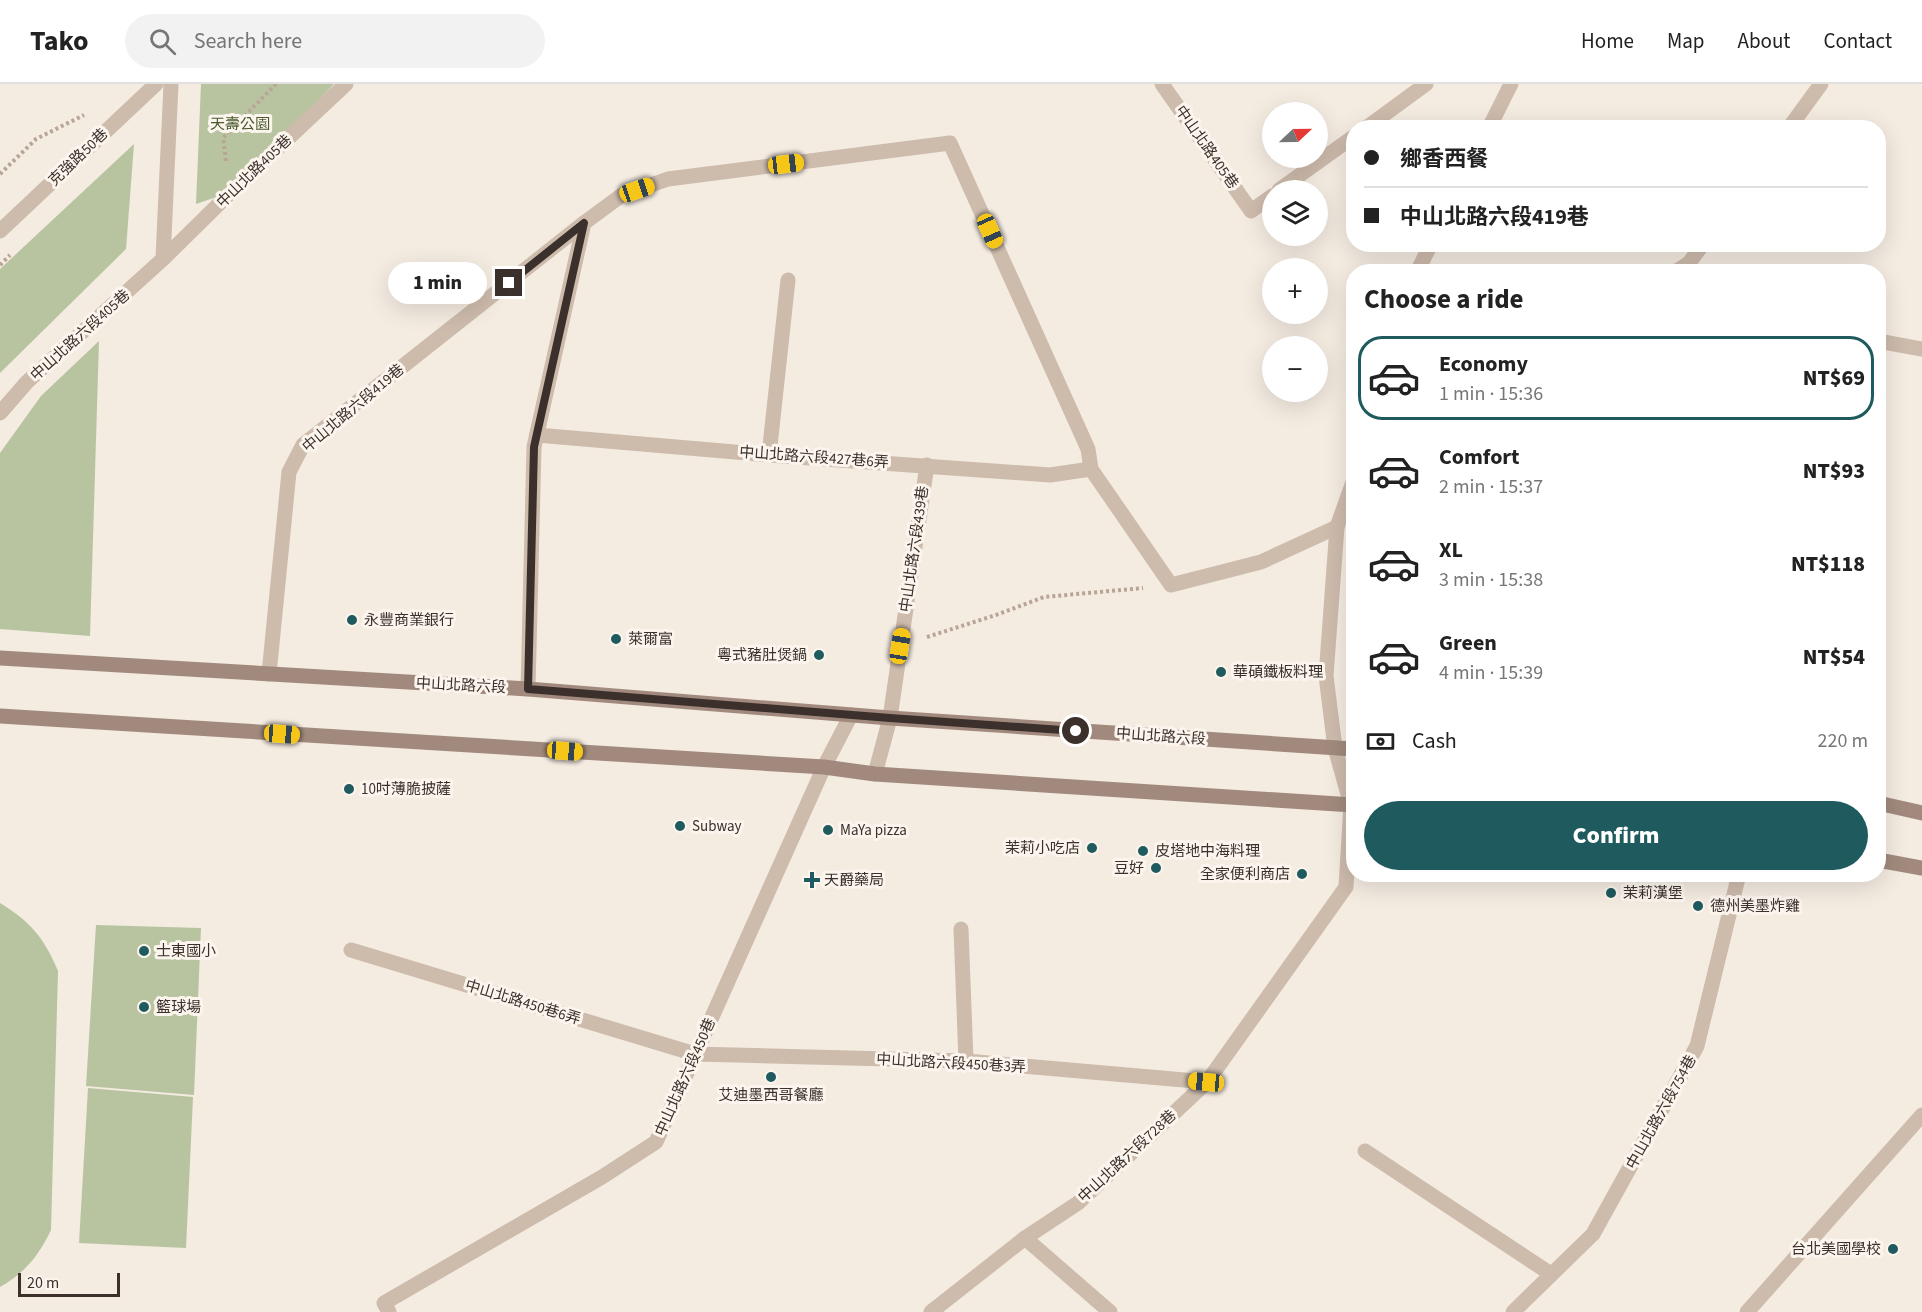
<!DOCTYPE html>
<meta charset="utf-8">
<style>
body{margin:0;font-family:"Source Sans 3","Noto Sans TC",sans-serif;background:#f2f2f2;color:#222;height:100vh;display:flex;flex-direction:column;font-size:22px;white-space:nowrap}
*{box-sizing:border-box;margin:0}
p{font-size:20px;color:#767676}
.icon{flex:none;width:33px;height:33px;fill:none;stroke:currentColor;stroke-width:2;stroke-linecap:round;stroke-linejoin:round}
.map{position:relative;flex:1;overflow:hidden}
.sheet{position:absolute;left:1346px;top:180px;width:540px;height:618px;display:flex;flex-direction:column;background:#fff;border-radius:24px;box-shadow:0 6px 24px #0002}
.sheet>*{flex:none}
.guide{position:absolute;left:1346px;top:36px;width:540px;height:132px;border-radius:24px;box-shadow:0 6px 24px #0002;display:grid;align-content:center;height:132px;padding:0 18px;background:#fff}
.needle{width:39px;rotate:68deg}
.buttons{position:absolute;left:1262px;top:18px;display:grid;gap:12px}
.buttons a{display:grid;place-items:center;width:66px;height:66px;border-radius:50%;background:#fff;box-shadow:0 6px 24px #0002;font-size:30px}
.scale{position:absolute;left:18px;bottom:15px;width:102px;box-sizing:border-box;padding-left:6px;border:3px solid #3b302b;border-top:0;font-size:16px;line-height:21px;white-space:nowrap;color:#3b302b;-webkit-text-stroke:4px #fbf5ee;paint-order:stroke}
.end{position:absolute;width:27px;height:27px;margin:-14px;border:8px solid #3b302b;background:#fff;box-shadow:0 0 0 3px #fff}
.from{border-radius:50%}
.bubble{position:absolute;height:42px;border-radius:21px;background:#fff;box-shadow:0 6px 24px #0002;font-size:20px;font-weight:800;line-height:42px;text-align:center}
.car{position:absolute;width:18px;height:36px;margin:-18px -9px;border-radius:8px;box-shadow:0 0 4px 2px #0007;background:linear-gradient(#f5c518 24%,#345 0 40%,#f5c518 0 76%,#345 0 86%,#f5c518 0)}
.guide b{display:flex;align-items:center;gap:21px;height:57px;font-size:22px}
.guide b+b{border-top:2px solid #e0e0e0}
.guide i{width:15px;height:15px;background:#222}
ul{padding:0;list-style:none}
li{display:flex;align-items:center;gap:18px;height:84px;margin:0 12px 9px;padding:0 6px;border:3px solid transparent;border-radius:24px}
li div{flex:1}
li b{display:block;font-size:22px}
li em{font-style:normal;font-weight:800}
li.on{border-color:#1f5a5e}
li>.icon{width:54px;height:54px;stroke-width:1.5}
h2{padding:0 18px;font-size:27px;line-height:72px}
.pay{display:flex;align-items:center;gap:15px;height:66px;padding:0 18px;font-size:22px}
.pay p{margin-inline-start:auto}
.primary-button{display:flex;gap:12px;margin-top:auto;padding:12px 18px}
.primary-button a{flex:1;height:69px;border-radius:36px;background:#1f5a5e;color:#fff;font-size:24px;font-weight:800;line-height:69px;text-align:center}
header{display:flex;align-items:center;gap:36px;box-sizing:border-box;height:84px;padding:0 30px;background:#fff;border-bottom:2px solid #e0e0e0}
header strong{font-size:28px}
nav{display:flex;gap:33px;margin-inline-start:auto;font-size:21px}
.search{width:420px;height:54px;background:#f2f2f2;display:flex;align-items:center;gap:15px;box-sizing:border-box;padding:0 21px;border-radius:33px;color:#767676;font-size:22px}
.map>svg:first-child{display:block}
.green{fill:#b8c4a0}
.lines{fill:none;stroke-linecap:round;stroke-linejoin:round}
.path{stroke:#b9a596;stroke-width:4;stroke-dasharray:3 3;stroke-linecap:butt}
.service{stroke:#cdbbac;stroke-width:15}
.minor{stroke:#cdbbac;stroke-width:15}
.secondary{stroke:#a18a7d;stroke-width:15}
.route{stroke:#3b302b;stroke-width:8}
.poi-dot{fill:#1f5a5e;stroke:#fbf5ee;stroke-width:2}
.labels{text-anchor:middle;stroke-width:6;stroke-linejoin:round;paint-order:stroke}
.park-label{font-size:15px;fill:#4a5a2e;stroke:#fbf5ee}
.street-label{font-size:15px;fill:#3b302b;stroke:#fbf5ee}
.poi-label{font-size:15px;fill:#3b302b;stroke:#fbf5ee;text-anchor:start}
</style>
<header>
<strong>Tako</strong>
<div class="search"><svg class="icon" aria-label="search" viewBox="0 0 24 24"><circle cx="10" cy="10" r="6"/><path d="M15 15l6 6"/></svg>Search here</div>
<nav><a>Home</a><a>Map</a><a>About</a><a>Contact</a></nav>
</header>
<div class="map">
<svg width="1922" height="1228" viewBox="0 0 1922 1228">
<rect width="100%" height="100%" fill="#f4ebe1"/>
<g class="green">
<polygon points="201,0 334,0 231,108 196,120"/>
<polygon points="134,60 126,165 0,289 0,185"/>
<polygon points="99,257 90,552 0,545 0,369 41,312"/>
<path d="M0 819C31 838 44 854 58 887L51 1146C39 1171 25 1189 0 1203Z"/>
<polygon points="96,841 201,844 194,1011 86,1002"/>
<polygon points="88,1004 193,1013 186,1164 79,1159"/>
</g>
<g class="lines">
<g class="path">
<polyline points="226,77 223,54 276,0"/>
<polyline points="0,90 36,55 84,31"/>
<polyline points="0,181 10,171"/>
<polyline points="927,553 996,531 1044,513 1143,504"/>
</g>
<g class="service">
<polyline points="1789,44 1821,0"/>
<polyline points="1675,188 1689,179 1703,160"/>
<polyline points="537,351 769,371 1050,391 1091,385"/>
<polyline points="769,371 788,196"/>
<polyline points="269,590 289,388 303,361 584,139"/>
<polyline points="528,605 534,363 584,139 622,111 668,95 950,59 1088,365 1091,385 1171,501 1261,478 1337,443"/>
<polyline points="875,690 890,634 927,381"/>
<polyline points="961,845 966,977"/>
<polyline points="351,866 695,970"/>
<polyline points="1365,1067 1551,1190"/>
</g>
<g class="minor">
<polyline points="1162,0 1251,127 1272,112"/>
<polyline points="1366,44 1426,0"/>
<polyline points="1489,44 1511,0"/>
<polyline points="1279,106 1353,53"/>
<polyline points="0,147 156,0"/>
<polyline points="163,175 171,0"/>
<polyline points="1417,188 1431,160"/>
<polyline points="1878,257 1922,265"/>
<polyline points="0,329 27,298 163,175 231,108 346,0"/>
<polyline points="695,970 966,977 1207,998"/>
<polyline points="1025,1154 1110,1228"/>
<polyline points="389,1228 384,1219 602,1093 656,1058 824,683 851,631"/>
<polyline points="931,1228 1025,1154 1078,1119 1207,998 1346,803 1351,721 1335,664 1326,592 1337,443 1353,398"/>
<polyline points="1513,1228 1593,1150 1697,962 1739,790"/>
<polyline points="1747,1228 1922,1031"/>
</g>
<g class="secondary">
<polyline points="0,574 528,605 890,634 1353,665"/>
<polyline points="0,632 824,683 875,690 1353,721"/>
<polyline points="1878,719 1922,729"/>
<polyline points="1878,776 1922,784"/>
</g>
</g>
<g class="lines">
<polyline class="route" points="509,199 584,139 534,363 528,605 890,634 1076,647"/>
</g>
<g class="poi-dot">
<circle cx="352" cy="536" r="6"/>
<circle cx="616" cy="555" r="6"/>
<circle cx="819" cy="571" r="6"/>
<circle cx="1221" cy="588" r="6"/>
<circle cx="349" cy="705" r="6"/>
<circle cx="680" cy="742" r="6"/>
<circle cx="828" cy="746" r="6"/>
<circle cx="1092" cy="764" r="6"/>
<circle cx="1143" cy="767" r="6"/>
<circle cx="1156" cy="784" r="6"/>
<circle cx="1302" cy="790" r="6"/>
<path d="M809 787h6v6h6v6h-6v6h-6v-6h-6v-6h6z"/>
<circle cx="1611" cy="809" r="6"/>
<circle cx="1698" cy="822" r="6"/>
<circle cx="144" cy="867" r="6"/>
<circle cx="144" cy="923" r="6"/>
<circle cx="771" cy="993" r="6"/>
<circle cx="1893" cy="1165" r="6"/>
</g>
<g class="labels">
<g class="park-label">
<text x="240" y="45">天壽公園</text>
</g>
<g class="street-label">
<text transform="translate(1207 63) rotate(55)" y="5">中山北路405巷</text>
<text transform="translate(78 73) rotate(-44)" y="5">克強路50巷</text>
<text transform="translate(254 87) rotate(-44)" y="5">中山北路405巷</text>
<text transform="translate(80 251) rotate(-42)" y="5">中山北路六段405巷</text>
<text transform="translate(353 324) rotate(-40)" y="5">中山北路六段419巷</text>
<text transform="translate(814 373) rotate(4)" y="5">中山北路六段427巷6弄</text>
<text transform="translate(914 465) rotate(-82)" y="5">中山北路六段439巷</text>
<text transform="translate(461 601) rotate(3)" y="5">中山北路六段</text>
<text transform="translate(1161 652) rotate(4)" y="5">中山北路六段</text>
<text transform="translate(523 918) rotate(17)" y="5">中山北路450巷6弄</text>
<text transform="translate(951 979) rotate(3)" y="5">中山北路六段450巷3弄</text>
<text transform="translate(685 993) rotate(-66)" y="5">中山北路六段450巷</text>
<text transform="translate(1661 1028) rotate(-61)" y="5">中山北路六段754巷</text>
<text transform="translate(1127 1072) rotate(-43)" y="5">中山北路六段728巷</text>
</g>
<g class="poi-label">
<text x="364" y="541">永豐商業銀行</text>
<text x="628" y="560">萊爾富</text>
<text x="807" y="576" text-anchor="end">粵式豬肚煲鍋</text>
<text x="1233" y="593">華碩鐵板料理</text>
<text x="361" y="710">10吋薄脆披薩</text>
<text x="692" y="747">Subway</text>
<text x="840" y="751">MaYa pizza</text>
<text x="1080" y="769" text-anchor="end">茉莉小吃店</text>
<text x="1155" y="772">皮塔地中海料理</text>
<text x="1144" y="789" text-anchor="end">豆好</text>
<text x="1290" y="795" text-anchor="end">全家便利商店</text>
<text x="824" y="801">天爵藥局</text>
<text x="1623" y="814">茉莉漢堡</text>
<text x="1710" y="827">德州美墨炸雞</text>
<text x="156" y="872">士東國小</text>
<text x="156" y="928">籃球場</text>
<text x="771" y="1016" text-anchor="middle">艾迪墨西哥餐廳</text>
<text x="1881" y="1170" text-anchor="end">台北美國學校</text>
</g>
</g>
</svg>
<div class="buttons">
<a><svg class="needle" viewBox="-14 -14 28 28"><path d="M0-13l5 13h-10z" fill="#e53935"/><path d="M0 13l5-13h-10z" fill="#767676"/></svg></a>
<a><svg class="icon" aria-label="layers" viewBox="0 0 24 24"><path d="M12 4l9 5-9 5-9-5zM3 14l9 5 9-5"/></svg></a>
<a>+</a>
<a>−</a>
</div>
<div class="scale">20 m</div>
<i class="end from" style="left:1076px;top:647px"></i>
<i class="end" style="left:509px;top:199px"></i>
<div class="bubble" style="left:388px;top:178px;width:99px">1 min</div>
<i class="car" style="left:786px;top:80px;rotate:83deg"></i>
<i class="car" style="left:637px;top:106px;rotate:71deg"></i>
<i class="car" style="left:990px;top:147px;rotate:156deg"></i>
<i class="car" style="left:900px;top:562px;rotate:9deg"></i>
<i class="car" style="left:282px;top:650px;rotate:94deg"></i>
<i class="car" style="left:565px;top:667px;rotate:94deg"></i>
<i class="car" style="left:1206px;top:998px;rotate:275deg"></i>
<div class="guide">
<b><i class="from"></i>鄉香西餐</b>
<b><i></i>中山北路六段419巷</b>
</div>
<section class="sheet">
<h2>Choose a ride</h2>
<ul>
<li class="on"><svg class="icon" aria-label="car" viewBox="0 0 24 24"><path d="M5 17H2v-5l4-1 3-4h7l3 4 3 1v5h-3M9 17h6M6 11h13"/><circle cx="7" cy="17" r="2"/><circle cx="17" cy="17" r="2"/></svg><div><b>Economy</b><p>1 min · 15:36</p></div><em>NT$69</em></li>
<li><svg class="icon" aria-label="car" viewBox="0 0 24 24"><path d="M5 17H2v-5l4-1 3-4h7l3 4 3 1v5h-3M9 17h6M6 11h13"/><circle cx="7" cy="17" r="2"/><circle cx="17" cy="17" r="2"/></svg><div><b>Comfort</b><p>2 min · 15:37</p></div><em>NT$93</em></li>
<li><svg class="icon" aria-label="car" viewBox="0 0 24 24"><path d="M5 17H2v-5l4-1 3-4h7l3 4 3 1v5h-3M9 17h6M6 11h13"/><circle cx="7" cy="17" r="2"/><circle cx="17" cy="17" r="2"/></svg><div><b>XL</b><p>3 min · 15:38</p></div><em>NT$118</em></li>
<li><svg class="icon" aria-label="car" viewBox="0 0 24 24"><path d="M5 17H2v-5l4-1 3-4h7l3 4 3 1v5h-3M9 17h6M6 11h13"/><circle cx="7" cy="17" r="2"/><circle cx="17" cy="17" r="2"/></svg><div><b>Green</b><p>4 min · 15:39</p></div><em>NT$54</em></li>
</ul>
<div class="pay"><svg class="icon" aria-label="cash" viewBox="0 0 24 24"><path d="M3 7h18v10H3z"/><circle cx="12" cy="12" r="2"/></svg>Cash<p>220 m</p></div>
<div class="primary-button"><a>Confirm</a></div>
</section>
</div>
